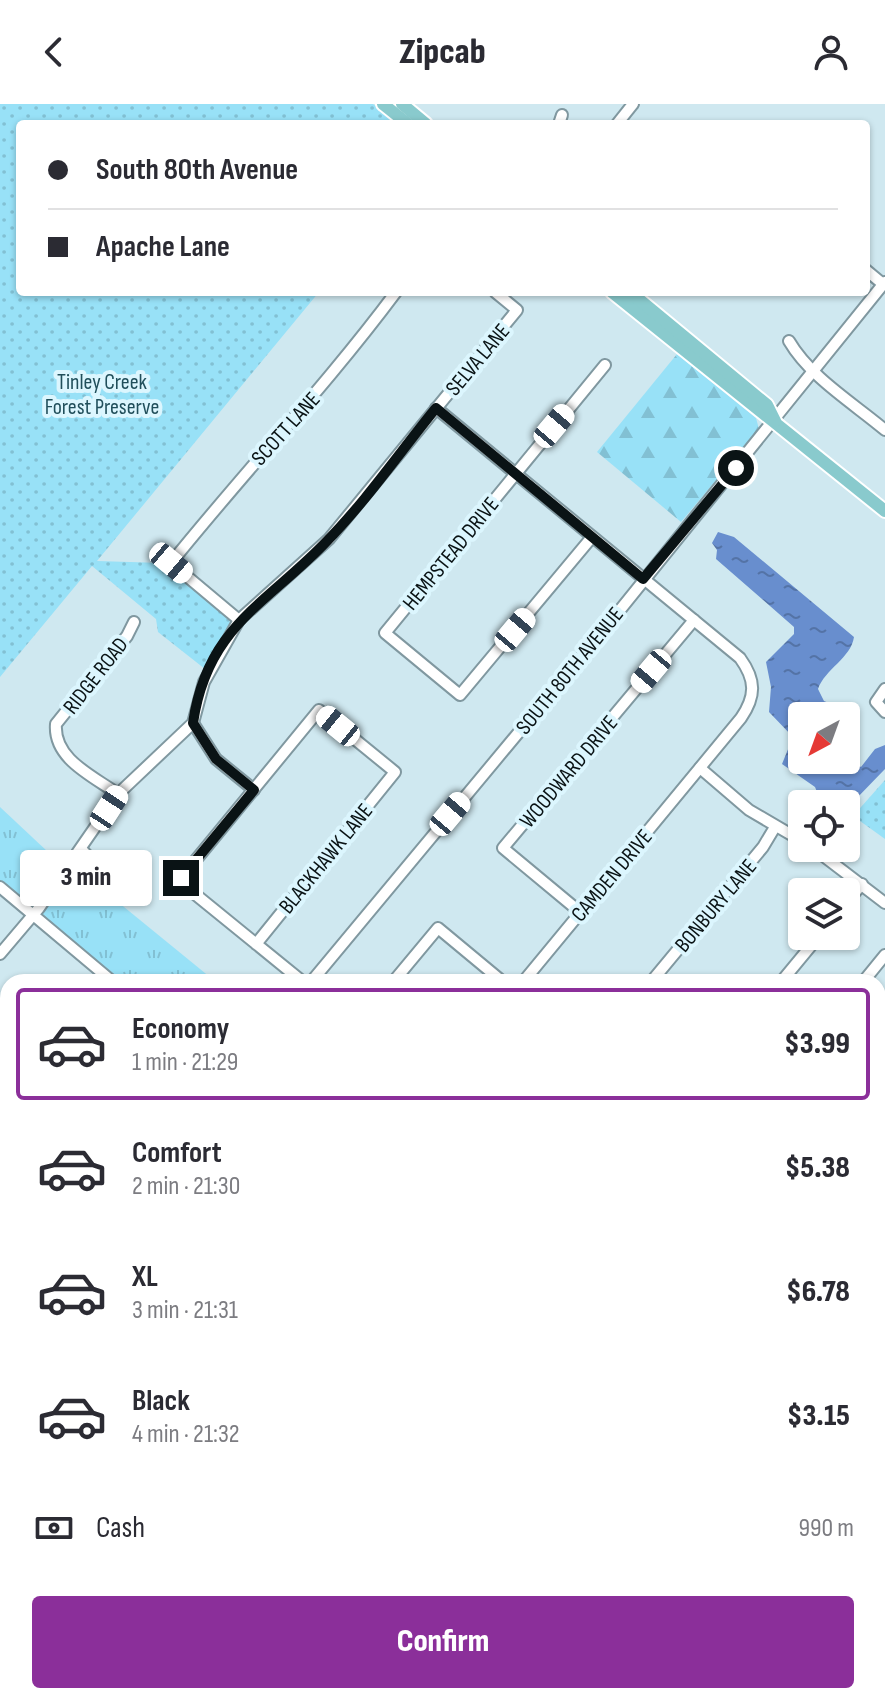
<!DOCTYPE html>
<meta charset="utf-8">
<style>
body{margin:0;font-family:"Sofia Sans Condensed",sans-serif;background:#f7f7f7;color:#2b2b33;height:100vh;display:flex;flex-direction:column;font-size:30px;white-space:nowrap}
*{box-sizing:border-box;margin:0}
p{font-size:26px;color:#7c7c81}
.icon{flex:none;width:44px;height:44px;fill:none;stroke:currentColor;stroke-width:2;stroke-linecap:round;stroke-linejoin:round}
.map{position:relative;flex:1;overflow:hidden}
.drawer{position:absolute;left:0px;top:870px;width:886px;height:730px;display:flex;flex-direction:column;background:#fff;border-radius:24px 24px 0 0;box-shadow:0 2px 6px #0004}
.drawer>*{flex:none}
.guide{position:absolute;left:16px;top:16px;width:854px;height:176px;border-radius:8px;box-shadow:0 2px 6px #0004;display:grid;align-content:center;height:176px;padding:0 32px;background:#fff}
.needle{width:52px;rotate:221deg}
.controls{position:absolute;left:788px;top:598px;display:grid;gap:16px}
.controls a{display:grid;place-items:center;width:72px;height:72px;border-radius:8px;background:#fff;box-shadow:0 2px 6px #0004;font-size:40px}
.end{position:absolute;width:36px;height:36px;margin:-18px;border:10px solid #0a1315;background:#fff;box-shadow:0 0 0 4px #fff}
.from{border-radius:50%}
.bubble{position:absolute;height:56px;border-radius:8px;background:#fff;box-shadow:0 2px 6px #0004;font-size:26px;font-weight:800;line-height:56px;text-align:center}
.car{position:absolute;width:24px;height:48px;margin:-24px -12px;border-radius:10px;box-shadow:0 0 6px 2px #0007;background:linear-gradient(#fff 24%,#345 0 40%,#fff 0 76%,#345 0 86%,#fff 0)}
.guide b{display:flex;align-items:center;gap:28px;height:76px;font-size:30px}
.guide b+b{border-top:2px solid #e1e1e2}
.guide i{width:20px;height:20px;background:#2b2b33}
ul{padding:14px 0 0;list-style:none}
li{display:flex;align-items:center;gap:24px;height:112px;margin:0 16px 12px;padding:0 16px;border:4px solid transparent;border-radius:8px}
li div{flex:1}
li b{display:block;font-size:30px}
li em{font-style:normal;font-weight:800}
li.current{border-color:#8b2f9a}
li>.icon{width:72px;height:72px;stroke-width:1.5}
.pay{display:flex;align-items:center;gap:20px;height:88px;padding:0 32px;font-size:30px}
.pay p{margin-inline-start:auto}
.cta{display:flex;gap:16px;margin-top:auto;padding:16px 32px}
.cta a{flex:1;height:92px;border-radius:8px;background:#8b2f9a;color:#fff;font-size:32px;font-weight:800;line-height:92px;text-align:center}
header{display:flex;justify-content:space-between;align-items:center;height:104px;padding:0 32px;background:#fff;font-size:36px;font-weight:800}
.map>svg:first-child{display:block}
.grass{fill:url(#grass-tufts)}
.forest{fill:url(#forest-firs)}
.park{fill:url(#park-dots)}
.water{fill:url(#water-ripples)}
.lines{fill:none;stroke-linecap:round;stroke-linejoin:round}
.minor-casing{stroke:#8098a0;stroke-width:14}
.major-casing{stroke:#fff;stroke-width:16}
.minor{stroke:#fff;stroke-width:10}
.major{stroke:#89cacd;stroke-width:12}
.route{stroke:#0a1315;stroke-width:10}
.labels{text-anchor:middle;stroke-width:8;stroke-linejoin:round;paint-order:stroke}
.street-label{font-size:22px;fill:#0a1315;stroke:#dcf6fe}
.park-label{font-size:22px;fill:#214f5b;stroke:#dcf6fe}
</style>
<header><svg class="icon" aria-label="back" viewBox="0 0 24 24"><path d="M15 5l-7 7 7 7"/></svg>Zipcab<svg class="icon" aria-label="person" viewBox="0 0 24 24"><circle cx="12" cy="8" r="4"/><path d="M4 21q1-7 8-7t8 7"/></svg></header>
<div class="map">
<svg width="885" height="1599" viewBox="0 0 885 1599">
<defs>
<pattern id="grass-tufts" width="24" height="20" patternUnits="userSpaceOnUse" patternTransform="scale(2)"><rect width="24" height="20" fill="#98e1f7"/><path d="M3 7l-1-3M5 7V3M7 7l1-3M15 17l-1-3M17 17v-4M19 17l1-3" fill="none" stroke="#82c0d3"/></pattern>
<pattern id="forest-firs" width="22" height="20" patternUnits="userSpaceOnUse" patternTransform="scale(2)"><rect width="22" height="20" fill="#98e1f7"/><path d="M5 1l3.5 6h-7zM16 11l3.5 6h-7z" fill="#82c0d3"/></pattern>
<pattern id="park-dots" width="8" height="8" patternUnits="userSpaceOnUse" patternTransform="scale(2)"><rect width="8" height="8" fill="#98e1f7"/><path d="M2 2h.1M6 6h.1" fill="none" stroke="#82c0d3" stroke-width="1.8" stroke-linecap="round"/></pattern>
<pattern id="water-ripples" width="26" height="14" patternUnits="userSpaceOnUse" patternTransform="scale(2)"><rect width="26" height="14" fill="#688ece"/><path d="M2 4q2-2 4 0t4 0M15 11q2-2 4 0t4 0" fill="none" stroke="#5473a6"/></pattern>
</defs>
<rect width="100%" height="100%" fill="#cfe8f0"/>
<g class="grass">
<polygon points="0,703 64,763 32,805 0,778"/>
<polygon points="75,763 216,878 118,878 42,814 42,806"/>
</g>
<polygon class="forest" points="677,250 756,314 759,325 681,418 597,348"/>
<g class="park">
<polygon points="0,0 373,0 398,20 20,20 20,188 319,188 97,457 163,459 166,467 183,475 229,513 230,519 205,565 158,528 156,515 92,462 0,573"/>
<polygon points="885,676 885,735 853,712"/>
<polygon points="0,1463 8,1469 8,1548 0,1557"/>
</g>
<g class="water">
<path d="M718 428 734 433 854 533C851 554 825 565 818 585L824 597 841 604 843 612H802V656L846 654 861 663 875 645 885 641V665L854 697C839 701 831 686 817 688L815 683 782 660 793 633 769 608 771 583 766 558 794 530V523L716 455 717 446 712 439Z"/>
<polygon points="710,1592 803,1592 811,1599 708,1599"/>
</g>
<g class="lines">
<defs>
<g id="minor">
<polyline points="559,20 562,11"/>
<polyline points="617,20 633,0"/>
<polyline points="866,166 884,181"/>
<path d="M789 237C810 273 853 299 885 326"/>
<path d="M436 304 740 554C756 576 756 592 741 614L523 878"/>
<polyline points="592,433 460,591 385,529 605,261"/>
<path d="M239 516 171 459C245 367 326 282 396 188"/>
<polyline points="885,585 876,598 885,608"/>
<polyline points="193,619 216,655 254,686"/>
<polyline points="700,664 749,706 802,737"/>
<path d="M118 690C93 672 53 655 56 620L127 532 134 518"/>
<polyline points="813,744 885,799"/>
<polyline points="82,746 118,783"/>
<polyline points="0,783 113,878"/>
<polyline points="846,799 862,780"/>
<polyline points="580,808 503,744 694,516"/>
<polyline points="256,840 395,668 319,606 181,774 185,782 303,878"/>
<polyline points="0,850 39,804 118,690 193,619 204,578 239,516 329,435 517,206 495,188"/>
<polyline points="311,878 603,527 885,178"/>
<polyline points="393,878 438,824 503,878"/>
<polyline points="651,878 763,743 775,723"/>
<polyline points="781,878 819,832"/>
<polyline points="863,878 885,851"/>
<polyline points="878,922 885,928"/>
<polyline points="0,975 8,982"/>
<polyline points="0,1043 8,1042"/>
<polyline points="878,1046 885,1052"/>
<polyline points="0,1243 8,1234"/>
<polyline points="878,1291 885,1282"/>
<polyline points="0,1455 8,1462"/>
<polyline points="878,1562 885,1568"/>
<polyline points="306,1592 314,1599"/>
<polyline points="472,1592 480,1599"/>
<polyline points="268,1599 273,1592"/>
<polyline points="610,1599 616,1592"/>
</g>
<g id="major">
<polyline points="383,0 408,20"/>
<polyline points="402,0 426,20"/>
<polyline points="612,188 885,407"/>
<polyline points="630,188 767,301 775,317"/>
</g>
</defs>
<use href="#minor" class="minor-casing"/>
<use href="#major" class="major-casing"/>
<use href="#minor" class="minor"/>
<use href="#major" class="major"/>
</g>
<g class="lines">
<path class="route" d="M181 774 254 686 216 655 193 619C207 522 267 500 327 437 367 396 400 348 436 304L643 475 736 364"/>
</g>
<g class="labels">
<g class="street-label">
<text transform="translate(477 255) rotate(-50)" y="8">SELVA LANE</text>
<text transform="translate(285 324) rotate(-48)" y="8">SCOTT LANE</text>
<text transform="translate(450 449) rotate(-51)" y="8">HEMPSTEAD DRIVE</text>
<text transform="translate(569 566) rotate(-51)" y="8">SOUTH 80TH AVENUE</text>
<text transform="translate(95 571) rotate(-52)" y="8">RIDGE ROAD</text>
<text transform="translate(568 667) rotate(-50)" y="8">WOODWARD DRIVE</text>
<text transform="translate(325 754) rotate(-51)" y="8">BLACKHAWK LANE</text>
<text transform="translate(611 771) rotate(-50)" y="8">CAMDEN DRIVE</text>
<text transform="translate(715 801) rotate(-50)" y="8">BONBURY LANE</text>
</g>
<g class="park-label">
<text x="102" y="285">Tinley Creek<tspan x="102" dy="25">Forest Preserve</tspan></text>
</g>
</g>
</svg>
<div class="controls">
<a><svg class="needle" viewBox="-14 -14 28 28"><path d="M0-13l5 13h-10z" fill="#e53935"/><path d="M0 13l5-13h-10z" fill="#7c7c81"/></svg></a>
<a><svg class="icon" aria-label="locate" viewBox="0 0 24 24"><circle cx="12" cy="12" r="6"/><path d="M12 2v4M12 18v4M2 12h4M18 12h4"/></svg></a>
<a><svg class="icon" aria-label="layers" viewBox="0 0 24 24"><path d="M12 4l9 5-9 5-9-5zM3 14l9 5 9-5"/></svg></a>
</div>
<i class="end from" style="left:736px;top:364px"></i>
<i class="end" style="left:181px;top:774px"></i>
<div class="bubble" style="left:20px;top:746px;width:132px">3 min</div>
<i class="car" style="left:554px;top:322px;rotate:40deg"></i>
<i class="car" style="left:171px;top:459px;rotate:130deg"></i>
<i class="car" style="left:515px;top:526px;rotate:40deg"></i>
<i class="car" style="left:651px;top:567px;rotate:220deg"></i>
<i class="car" style="left:338px;top:622px;rotate:309deg"></i>
<i class="car" style="left:109px;top:704px;rotate:33deg"></i>
<i class="car" style="left:450px;top:710px;rotate:40deg"></i>
<div class="guide">
<b><i class="from"></i>South 80th Avenue</b>
<b><i></i>Apache Lane</b>
</div>
<section class="drawer">
<ul>
<li class="current"><svg class="icon" aria-label="car" viewBox="0 0 24 24"><path d="M5 17H2v-5l4-1 3-4h7l3 4 3 1v5h-3M9 17h6M6 11h13"/><circle cx="7" cy="17" r="2"/><circle cx="17" cy="17" r="2"/></svg><div><b>Economy</b><p>1 min · 21:29</p></div><em>$3.99</em></li>
<li><svg class="icon" aria-label="car" viewBox="0 0 24 24"><path d="M5 17H2v-5l4-1 3-4h7l3 4 3 1v5h-3M9 17h6M6 11h13"/><circle cx="7" cy="17" r="2"/><circle cx="17" cy="17" r="2"/></svg><div><b>Comfort</b><p>2 min · 21:30</p></div><em>$5.38</em></li>
<li><svg class="icon" aria-label="car" viewBox="0 0 24 24"><path d="M5 17H2v-5l4-1 3-4h7l3 4 3 1v5h-3M9 17h6M6 11h13"/><circle cx="7" cy="17" r="2"/><circle cx="17" cy="17" r="2"/></svg><div><b>XL</b><p>3 min · 21:31</p></div><em>$6.78</em></li>
<li><svg class="icon" aria-label="car" viewBox="0 0 24 24"><path d="M5 17H2v-5l4-1 3-4h7l3 4 3 1v5h-3M9 17h6M6 11h13"/><circle cx="7" cy="17" r="2"/><circle cx="17" cy="17" r="2"/></svg><div><b>Black</b><p>4 min · 21:32</p></div><em>$3.15</em></li>
</ul>
<div class="pay"><svg class="icon" aria-label="cash" viewBox="0 0 24 24"><path d="M3 7h18v10H3z"/><circle cx="12" cy="12" r="2"/></svg>Cash<p>990 m</p></div>
<div class="cta"><a>Confirm</a></div>
</section>
</div>
